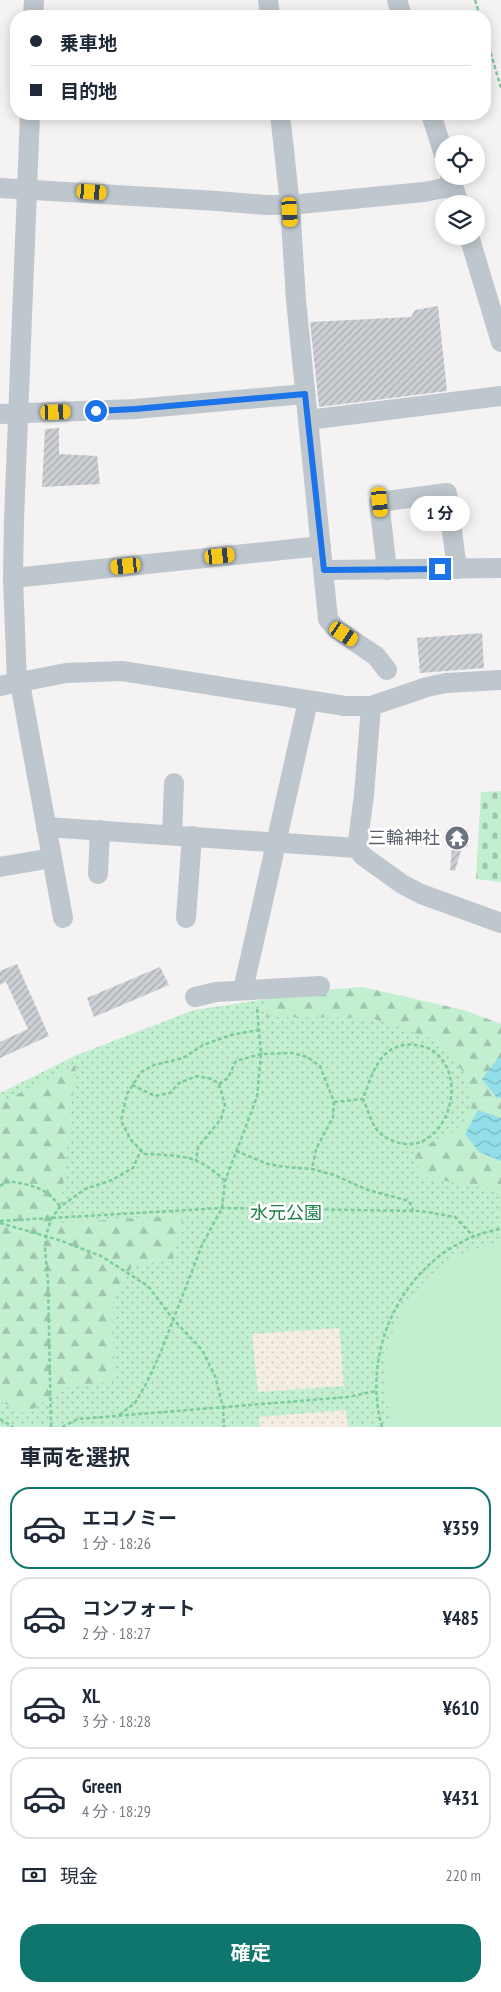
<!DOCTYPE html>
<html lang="ja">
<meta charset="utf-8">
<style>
body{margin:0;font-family:"PT Sans Narrow","Noto Sans JP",sans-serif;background:#f6f6f7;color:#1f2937;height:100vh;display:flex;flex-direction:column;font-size:19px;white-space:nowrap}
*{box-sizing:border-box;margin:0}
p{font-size:16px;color:#747a83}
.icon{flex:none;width:28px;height:28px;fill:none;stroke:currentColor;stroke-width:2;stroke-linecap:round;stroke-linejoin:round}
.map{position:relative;height:1427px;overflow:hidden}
.drawer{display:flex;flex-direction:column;background:#fff;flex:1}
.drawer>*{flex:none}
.hud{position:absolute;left:10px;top:10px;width:481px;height:110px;border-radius:20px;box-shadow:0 2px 12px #0003;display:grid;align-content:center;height:110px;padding:0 20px;background:#fff}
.controls{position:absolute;left:435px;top:135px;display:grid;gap:10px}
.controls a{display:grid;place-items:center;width:50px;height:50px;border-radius:50%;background:#fff;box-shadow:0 2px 12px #0003;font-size:25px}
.end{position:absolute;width:22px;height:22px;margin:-11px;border:6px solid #1a73e8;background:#fff;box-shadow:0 0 0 2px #fff}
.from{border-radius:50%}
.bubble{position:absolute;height:35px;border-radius:18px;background:#fff;box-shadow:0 2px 12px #0003;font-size:16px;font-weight:700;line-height:35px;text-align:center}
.car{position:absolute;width:15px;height:30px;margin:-15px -8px;border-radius:6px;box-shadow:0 0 4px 1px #0007;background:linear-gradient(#f5c518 24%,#345 0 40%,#f5c518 0 76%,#345 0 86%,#f5c518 0)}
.hud b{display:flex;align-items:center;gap:18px;height:48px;font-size:19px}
.hud b+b{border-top:1px solid #e0e1e3}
.hud i{width:12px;height:12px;background:#1f2937}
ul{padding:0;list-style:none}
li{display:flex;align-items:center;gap:15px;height:82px;margin:0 10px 8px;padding:0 10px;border:2px solid #e0e1e3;border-radius:20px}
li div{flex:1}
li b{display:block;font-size:19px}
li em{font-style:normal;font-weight:700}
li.current{border-color:#0f766e}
li>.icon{width:45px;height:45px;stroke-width:1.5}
h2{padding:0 20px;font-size:22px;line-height:60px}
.pay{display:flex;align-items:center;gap:12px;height:55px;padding:0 20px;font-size:19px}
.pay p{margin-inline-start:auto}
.primary-button{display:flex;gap:10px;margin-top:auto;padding:10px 20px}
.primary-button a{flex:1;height:58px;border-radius:20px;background:#0f766e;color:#fff;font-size:20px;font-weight:700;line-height:58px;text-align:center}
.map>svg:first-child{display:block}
.green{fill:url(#green-dots)}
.forest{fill:url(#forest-firs)}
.sand{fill:url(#sand-dots)}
.cemetery{fill:url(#cemetery-stones)}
.pitch{fill:#c3efd1}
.water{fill:url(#water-waves)}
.building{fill:url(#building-hatch)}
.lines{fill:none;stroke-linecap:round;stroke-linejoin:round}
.path{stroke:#7ccc9e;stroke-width:2.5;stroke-dasharray:4 2.5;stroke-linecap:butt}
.minor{stroke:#bec7cd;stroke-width:20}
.route{stroke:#1a73e8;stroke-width:6}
.labels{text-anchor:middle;stroke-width:5;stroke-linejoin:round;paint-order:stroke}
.worship-label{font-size:18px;fill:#5b616d;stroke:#fff;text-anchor:end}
.park-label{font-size:18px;fill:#1b7f46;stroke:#fff}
</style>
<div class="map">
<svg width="501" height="1427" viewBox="0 0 501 1427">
<defs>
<pattern id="green-dots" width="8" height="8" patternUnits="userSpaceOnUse" patternTransform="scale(1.25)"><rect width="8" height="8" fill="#c3efd1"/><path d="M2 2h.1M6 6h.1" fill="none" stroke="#a0c4ad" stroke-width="1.8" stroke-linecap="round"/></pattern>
<pattern id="forest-firs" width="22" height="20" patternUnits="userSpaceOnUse" patternTransform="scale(1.25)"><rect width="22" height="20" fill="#c3efd1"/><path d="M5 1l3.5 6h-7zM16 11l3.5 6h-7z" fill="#a0c4ad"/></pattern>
<pattern id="sand-dots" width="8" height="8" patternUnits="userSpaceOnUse" patternTransform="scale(1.25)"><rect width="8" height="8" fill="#f4ede4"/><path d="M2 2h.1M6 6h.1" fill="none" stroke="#d3cdc6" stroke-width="1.8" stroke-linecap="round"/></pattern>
<pattern id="cemetery-stones" width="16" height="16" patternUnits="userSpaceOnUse" patternTransform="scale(1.25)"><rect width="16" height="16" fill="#c3efd1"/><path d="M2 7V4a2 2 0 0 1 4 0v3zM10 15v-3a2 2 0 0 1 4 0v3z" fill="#a0c4ad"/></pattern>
<pattern id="water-waves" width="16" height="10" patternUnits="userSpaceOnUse" patternTransform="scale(1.25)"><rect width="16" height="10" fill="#92deea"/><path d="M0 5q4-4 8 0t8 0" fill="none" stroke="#79b7c1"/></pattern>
<pattern id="building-hatch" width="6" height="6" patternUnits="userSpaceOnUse" patternTransform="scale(1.25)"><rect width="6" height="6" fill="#cccfd4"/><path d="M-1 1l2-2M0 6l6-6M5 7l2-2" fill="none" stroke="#a8abaf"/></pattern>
</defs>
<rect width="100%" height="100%" fill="#f4f2f2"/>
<polygon class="green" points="295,995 501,1028 501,1427 0,1427 0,1093 77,1055 194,1010"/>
<g class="forest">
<polygon points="362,987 464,1010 501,1024 501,1188 483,1188 419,1176 414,1151 455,1131 472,1106 464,1074 443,1043 372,1018 266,1017 263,995"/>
<polygon points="76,1065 59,1223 183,1215 173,1259 132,1266 113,1304 114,1381 63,1388 26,1414 0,1401 0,1103"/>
</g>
<g class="sand">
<polygon points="339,1328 344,1386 258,1392 252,1334"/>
<polygon points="346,1410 348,1427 260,1427 259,1417"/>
</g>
<polygon class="cemetery" points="501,791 501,882 476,879 481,792"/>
<path class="pitch" d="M501 1241V1427H392C389 1411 384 1394 384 1378 384 1335 408 1292 441 1266 459 1253 481 1247 501 1241Z"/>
<g class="water">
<polygon points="499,1057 501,1057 501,1098 496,1097 482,1079"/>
<polygon points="478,1110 501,1118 501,1161 479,1152 465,1134"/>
</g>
<g class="building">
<polygon points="438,306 447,391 319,407 310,322 411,317 415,310"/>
<polygon points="59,428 59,454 97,456 100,484 42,487 45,429"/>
<polygon points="482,633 484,668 420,673 417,638"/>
<polygon points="447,829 468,830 468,847 462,847 455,871 450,870 452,847 446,846"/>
<polygon points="17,964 49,1036 0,1058 0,1042 28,1029 6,982 0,985 0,971"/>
<polygon points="160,967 169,985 94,1017 87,998"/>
</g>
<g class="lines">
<g class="path">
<polyline points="475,0 480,16"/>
<polyline points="485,34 501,88"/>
<polyline points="219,1084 228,1078 236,1061 261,1054 293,1053 307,1057 320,1066 334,1102 333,1117 316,1149 312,1169"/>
<polyline points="132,1085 155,1096 170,1093 179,1083 197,1076 212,1079 219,1084 225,1105 221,1119 198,1147 196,1161"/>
<path d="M334 1102 363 1099C371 1077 378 1049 404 1045 416 1043 431 1047 439 1056 470 1089 439 1160 393 1141 386 1138 379 1134 375 1127 370 1119 367 1108 363 1099"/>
<polyline points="236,1151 268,1164 284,1167 312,1169 334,1175 368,1190 409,1201 413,1210"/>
<path d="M225 1181C197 1154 182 1156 145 1154L131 1140 121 1121 127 1094 141 1072 154 1065 183 1058 203 1045 231 1035 258 1030"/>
<path d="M0 1186 8 1181C30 1185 47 1187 60 1207"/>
<polyline points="0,1221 222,1208 421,1211 455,1217 474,1237"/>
<polyline points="0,1223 59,1240 101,1256 148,1286 173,1319 202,1350 215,1376 223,1407 224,1427"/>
<polyline points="119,1415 135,1403 146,1384 160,1354 202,1245 222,1208 225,1181 257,1097 261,1054 257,1007"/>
<polyline points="0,1419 13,1427"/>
<polyline points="51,1427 48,1282 45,1250 46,1236 51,1219 60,1207 85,1189 112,1180 133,1168 141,1150"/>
<polyline points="62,1427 78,1419 348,1397 376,1391"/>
<path d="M382 1427C358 1343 412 1244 501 1229"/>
</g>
<g class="minor">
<polyline points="268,0 270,16"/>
<polyline points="397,0 402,16"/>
<polyline points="33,16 34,0"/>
<polyline points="280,114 290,205 296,300 328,619 336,629 376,656 387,670"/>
<polyline points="431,114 444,155"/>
<polyline points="450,176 459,204"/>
<polyline points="0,188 217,201 266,205 290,205 424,192 453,186"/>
<polyline points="469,236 501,342"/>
<polyline points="0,414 135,409 305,394"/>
<polyline points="308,420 501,396"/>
<polyline points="324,570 501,568"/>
<polyline points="387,570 379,502 447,493 457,569"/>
<polyline points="13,578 321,546"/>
<polyline points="17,683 13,578 14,520 30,114"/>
<polyline points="20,683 63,918"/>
<polyline points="0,686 66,673 122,671 345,706 371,706 427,687 446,683 501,680"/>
<polyline points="371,706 364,795 357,848 363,856 402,884 421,894 501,923"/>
<polyline points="46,827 357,848"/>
<polyline points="172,835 174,783"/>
<polyline points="0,867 52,858"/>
<polyline points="98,874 100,830"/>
<polyline points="186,918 192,836"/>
<polyline points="243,990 308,701"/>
<polyline points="195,997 216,992 320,986"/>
</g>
</g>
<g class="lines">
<polyline class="route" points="96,411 135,409 305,394 324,570 440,569"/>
</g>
<defs>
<symbol id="temple-disc" viewBox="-11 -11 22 22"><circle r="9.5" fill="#6b7280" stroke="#fff"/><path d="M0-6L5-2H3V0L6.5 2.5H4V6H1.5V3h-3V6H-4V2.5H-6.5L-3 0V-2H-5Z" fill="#fff"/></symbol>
</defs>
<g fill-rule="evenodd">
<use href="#temple-disc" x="443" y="824" width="28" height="28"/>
</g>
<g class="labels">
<g class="worship-label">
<text x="440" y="844">三輪神社</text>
</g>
<g class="park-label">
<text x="286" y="1219">水元公園</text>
</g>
</g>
</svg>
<div class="controls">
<a><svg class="icon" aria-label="locate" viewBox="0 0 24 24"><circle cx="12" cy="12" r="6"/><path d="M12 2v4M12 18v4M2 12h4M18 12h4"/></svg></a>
<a><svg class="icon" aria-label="layers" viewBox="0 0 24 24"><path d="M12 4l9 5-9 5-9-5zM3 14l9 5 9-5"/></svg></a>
</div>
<i class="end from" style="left:96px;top:411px"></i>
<i class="end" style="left:440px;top:569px"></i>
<div class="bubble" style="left:410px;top:496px;width:60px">1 分</div>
<i class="car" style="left:92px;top:192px;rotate:94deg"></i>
<i class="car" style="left:290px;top:212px;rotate:176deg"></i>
<i class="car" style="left:56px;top:412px;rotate:88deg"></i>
<i class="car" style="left:380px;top:502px;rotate:174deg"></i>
<i class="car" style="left:220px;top:556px;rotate:84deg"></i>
<i class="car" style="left:126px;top:566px;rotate:264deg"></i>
<i class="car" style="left:344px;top:634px;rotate:124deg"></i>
<div class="hud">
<b><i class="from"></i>乗車地</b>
<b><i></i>目的地</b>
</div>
</div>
<section class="drawer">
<h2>車両を選択</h2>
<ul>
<li class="current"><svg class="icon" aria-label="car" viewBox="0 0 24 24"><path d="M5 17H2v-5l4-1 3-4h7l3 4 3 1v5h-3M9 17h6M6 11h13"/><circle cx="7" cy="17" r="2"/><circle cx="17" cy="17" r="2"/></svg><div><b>エコノミー</b><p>1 分 · 18:26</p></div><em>¥359</em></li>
<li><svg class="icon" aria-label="car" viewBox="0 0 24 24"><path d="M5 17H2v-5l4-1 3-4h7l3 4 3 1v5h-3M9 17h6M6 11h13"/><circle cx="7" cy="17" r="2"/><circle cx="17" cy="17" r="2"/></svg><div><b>コンフォート</b><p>2 分 · 18:27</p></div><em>¥485</em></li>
<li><svg class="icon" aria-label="car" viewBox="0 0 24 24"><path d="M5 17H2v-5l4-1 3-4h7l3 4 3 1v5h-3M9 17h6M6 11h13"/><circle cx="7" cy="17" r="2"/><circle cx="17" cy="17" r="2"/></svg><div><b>XL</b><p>3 分 · 18:28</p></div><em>¥610</em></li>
<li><svg class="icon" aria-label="car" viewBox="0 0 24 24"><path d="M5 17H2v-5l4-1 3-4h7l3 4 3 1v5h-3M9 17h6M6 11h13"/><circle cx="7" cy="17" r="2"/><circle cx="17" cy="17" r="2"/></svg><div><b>Green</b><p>4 分 · 18:29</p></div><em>¥431</em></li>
</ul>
<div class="pay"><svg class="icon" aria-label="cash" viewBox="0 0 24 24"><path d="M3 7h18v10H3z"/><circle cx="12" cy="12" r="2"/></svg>現金<p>220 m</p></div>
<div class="primary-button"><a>確定</a></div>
</section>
